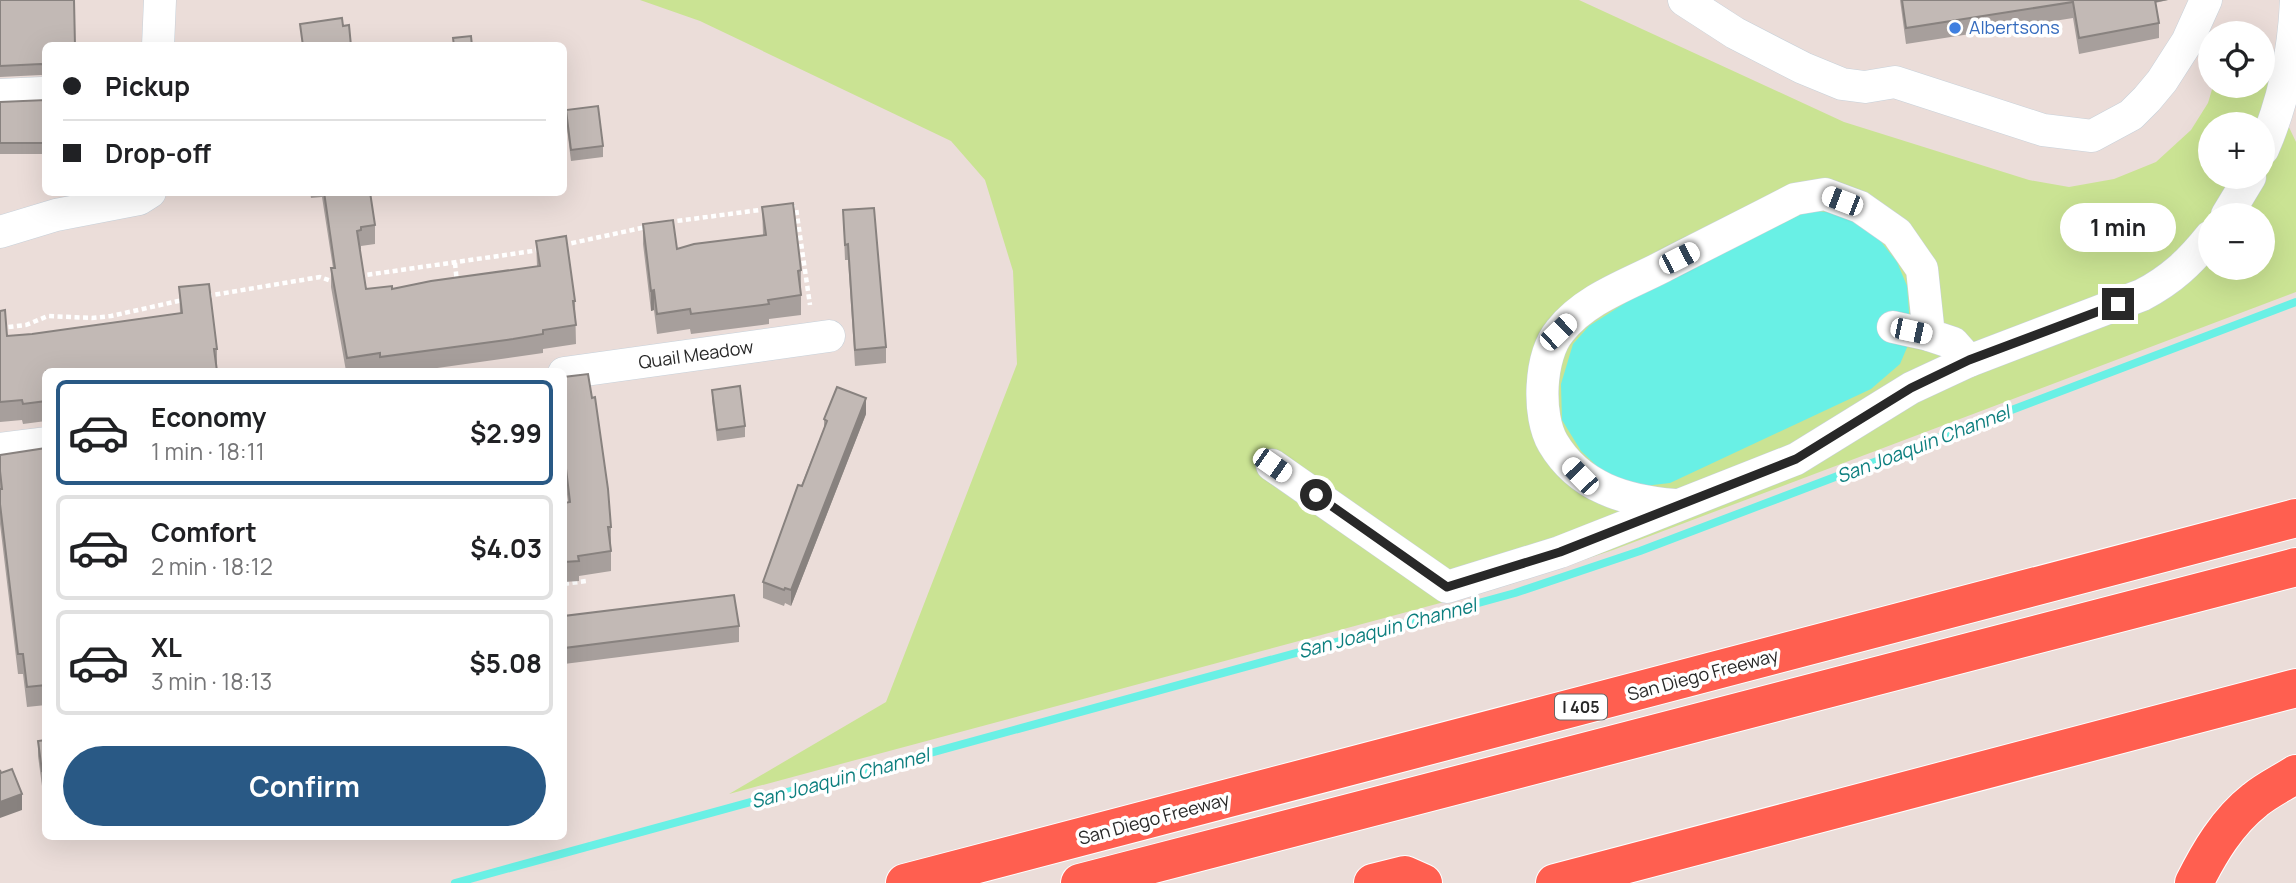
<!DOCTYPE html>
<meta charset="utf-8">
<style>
body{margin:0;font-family:Manrope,sans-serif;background:#f6f6f6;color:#202124;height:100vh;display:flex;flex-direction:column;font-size:26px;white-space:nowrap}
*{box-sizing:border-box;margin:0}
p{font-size:23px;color:#757577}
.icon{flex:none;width:38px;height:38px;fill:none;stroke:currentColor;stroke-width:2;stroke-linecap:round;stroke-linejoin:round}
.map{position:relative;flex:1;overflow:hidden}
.sheet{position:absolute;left:42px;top:368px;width:525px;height:472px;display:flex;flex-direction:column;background:#fff;border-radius:10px;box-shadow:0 7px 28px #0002}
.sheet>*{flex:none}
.guide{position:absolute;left:42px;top:42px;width:525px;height:154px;border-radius:10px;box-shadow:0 7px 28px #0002;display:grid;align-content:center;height:154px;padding:0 21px;background:#fff}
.buttons{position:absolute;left:2198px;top:21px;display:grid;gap:14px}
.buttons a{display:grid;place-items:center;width:77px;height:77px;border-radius:50%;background:#fff;box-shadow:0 7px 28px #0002;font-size:35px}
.end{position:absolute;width:32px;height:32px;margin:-16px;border:9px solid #282828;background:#fff;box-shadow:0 0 0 4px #fff}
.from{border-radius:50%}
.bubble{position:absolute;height:49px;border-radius:24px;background:#fff;box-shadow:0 7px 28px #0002;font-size:23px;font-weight:700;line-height:49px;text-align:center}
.car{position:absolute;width:21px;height:42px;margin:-21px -10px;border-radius:9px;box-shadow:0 0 5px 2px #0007;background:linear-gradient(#fff 24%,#345 0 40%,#fff 0 76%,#345 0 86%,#fff 0)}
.guide b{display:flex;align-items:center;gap:24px;height:66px;font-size:26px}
.guide b+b{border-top:2px solid #e0e0e0}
.guide i{width:18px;height:18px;background:#202124}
ul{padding:12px 0 0;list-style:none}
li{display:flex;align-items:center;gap:21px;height:105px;margin:0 14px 10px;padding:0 7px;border:4px solid #e0e0e0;border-radius:10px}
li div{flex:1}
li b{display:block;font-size:26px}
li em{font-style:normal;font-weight:700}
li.current{border-color:#295985}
li>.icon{width:63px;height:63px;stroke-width:1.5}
.action{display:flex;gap:14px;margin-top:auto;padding:14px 21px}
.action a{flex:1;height:80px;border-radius:42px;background:#295985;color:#fff;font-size:28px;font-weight:700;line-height:80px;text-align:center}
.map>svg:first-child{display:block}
.green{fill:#cae393;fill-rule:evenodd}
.water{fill:#69f0e5}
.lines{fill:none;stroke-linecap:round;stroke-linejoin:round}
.stream{stroke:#69f0e5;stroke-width:8}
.minor-casing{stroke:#c7d1da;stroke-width:33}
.highway-casing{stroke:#fff;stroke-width:40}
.path{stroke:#fff;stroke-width:4.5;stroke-dasharray:5 3.5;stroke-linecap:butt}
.minor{stroke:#fff;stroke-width:32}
.highway{stroke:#ff5f50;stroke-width:38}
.wall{fill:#a79f9c}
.shaded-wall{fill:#88827f}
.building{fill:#c2b9b5;stroke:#88827f;stroke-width:2}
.route{stroke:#282828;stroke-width:9}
.shop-dot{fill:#3f7fe0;stroke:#fff;stroke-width:2.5}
.labels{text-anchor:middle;stroke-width:7;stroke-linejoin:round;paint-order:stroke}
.shield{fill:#fff;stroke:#686868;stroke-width:2}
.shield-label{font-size:16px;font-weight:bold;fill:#282828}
.shop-label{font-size:18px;fill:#366cbe;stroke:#fff;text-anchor:start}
.street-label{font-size:18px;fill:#282828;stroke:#fff}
.water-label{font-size:19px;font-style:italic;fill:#0c7e7e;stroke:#fff}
</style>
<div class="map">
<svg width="2296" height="883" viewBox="0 0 2296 883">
<rect width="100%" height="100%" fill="#ebddd9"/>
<path class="green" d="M640 0H1579L1844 122 2029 180 2069 187 2114 179 2156 162 2191 130 2208 103 2213 86H2263V73L2296 142V292L1613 550 1511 584 729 794 886 702 1017 364 1013 271 985 180 951 141 700 21ZM2210 124H2263V177H2210ZM2210 215H2263V268H2210Z"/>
<polygon class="water" points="1810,210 1841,214 1878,238 1897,262 1907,286 1911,338 1900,364 1871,389 1670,483 1644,486 1623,480 1600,469 1581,451 1562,420 1561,384 1573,344 1589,326 1630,300"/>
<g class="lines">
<polyline class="stream" points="455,883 1515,593 1640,551 2296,302"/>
<defs>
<g id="minor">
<polyline points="1684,0 1735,33 1803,68 1842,84 1865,87 1895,82 2043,130 2092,136 2131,115 2147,99 2162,81 2187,42 2206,0"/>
<polyline points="158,46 160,0"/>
<polyline points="0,95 42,93"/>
<path d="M2263 149C2283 103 2294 50 2296 0"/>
<polyline points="2227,215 2250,177"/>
<polyline points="0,232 56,215 139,199 150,192"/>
<polyline points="1893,327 1929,335"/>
<polyline points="564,373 829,336"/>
<polyline points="0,449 46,443"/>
<path d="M1272 465 1447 587 1560 552 1796 459 1911 388 1969 361 2142 295C2171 280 2190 262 2210 237"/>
<path d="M1675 505C1625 501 1579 487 1553 443 1537 416 1539 356 1560 331 1585 299 1627 285 1662 267 1706 244 1751 222 1795 199L1825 194 1860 207 1897 233 1922 269 1929 335 1953 343 1969 361"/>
</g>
<g id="highway">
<polyline points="905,883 2296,518"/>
<polyline points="1080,883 2296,567"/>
<polyline points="1373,883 1405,875 1423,883"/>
<polyline points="1555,883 2296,688"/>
<path d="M2194 883C2209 853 2227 822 2255 800 2267 790 2282 783 2296 774"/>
</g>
</defs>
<use href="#minor" class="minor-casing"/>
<use href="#highway" class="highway-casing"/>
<g class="path">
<polyline points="790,206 796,208 810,305"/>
<polyline points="669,222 767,209"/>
<polyline points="563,245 646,227"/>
<polyline points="455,263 457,283"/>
<polyline points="359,276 540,250"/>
<polyline points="207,296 320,277 331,281 336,280"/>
<polyline points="0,328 26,325 48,316 92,318 111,316 183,300"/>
<polyline points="564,584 586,581"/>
</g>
<use href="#minor" class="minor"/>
<use href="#highway" class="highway"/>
</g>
<g class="wall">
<polygon points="0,0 46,46 46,76 41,75 0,77"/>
<polygon points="1900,0 2168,0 2155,3 2159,23 2159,38 2079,54 2073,18 1906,44"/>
<polygon points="46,100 46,154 0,154 0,102"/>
<polygon points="566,110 603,146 603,157 571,161 566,120"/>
<polygon points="310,192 370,192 375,225 375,244 361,246 361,249 360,249 366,289 392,289 537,266 536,241 575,301 576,344 543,349 543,353 416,371 346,371 331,287 331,268 333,268 322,197 311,198"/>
<polygon points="762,207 801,270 801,315 769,319 769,324 691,334 690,329 657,334 654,310 651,311 643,244 643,224 677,249 763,235"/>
<polygon points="843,210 886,347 886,363 855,366 848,260 845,260"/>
<polygon points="179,287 217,349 217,371 46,371 46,421 23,424 22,420 0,422 0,311 7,336 32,334 180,313"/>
<polygon points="564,377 611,527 611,571 579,576 579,581 564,582 564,503 568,502 564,472"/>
<polygon points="712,390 745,426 745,437 717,441 712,400"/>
<polygon points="866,414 791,606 785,603 784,606 763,598 763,582 824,428 824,419"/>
<polygon points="46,448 46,705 27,707 23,674 18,674 0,524 0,455"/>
<polygon points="564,616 739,626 739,642 564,664"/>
<polygon points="46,740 46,786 42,786 38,756 38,741"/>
</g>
<g class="shaded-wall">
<polygon points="2152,0 2168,0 2152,3"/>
<polygon points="654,290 654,310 651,311 651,291"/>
<polygon points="866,398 866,414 791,606 791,590"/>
<polygon points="22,794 22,810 0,818 0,802"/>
</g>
<g class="building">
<polygon points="0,0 74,0 75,46 46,46 46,65 41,64 0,66"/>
<polygon points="1902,0 2155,0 2159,23 2079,38 2073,2 1906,28"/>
<polygon points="342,18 343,26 349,25 351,46 303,46 300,24"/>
<polygon points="471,36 472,46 454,46 453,38"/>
<polygon points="46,100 46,143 0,143 0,102"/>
<polygon points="598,106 603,146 571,150 566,110"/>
<polygon points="324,192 370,192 375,225 361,227 361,230 357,231 366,289 392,286 392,289 431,281 540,266 536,241 566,236 575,301 573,301 576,325 543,330 543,334 513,339 380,357 380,353 347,358 331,268 335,268"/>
<polygon points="793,203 801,270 798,271 801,295 768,300 769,304 691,314 690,309 657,314 654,290 651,291 643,224 673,220 677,249 694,244 766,235 762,207"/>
<polygon points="874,208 886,347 855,350 848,244 845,245 843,210"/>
<polygon points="209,284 217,349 214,349 217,371 46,371 46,401 23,404 22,400 0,402 0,311 5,310 7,336 32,334 182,313 179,287"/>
<polygon points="588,374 592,398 595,397 608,489 611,527 608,527 611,551 578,556 579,561 564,562 564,503 570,502 564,452 564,377"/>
<polygon points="740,386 745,426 717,430 712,390"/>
<polygon points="837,387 866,398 791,590 785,588 784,590 763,582 798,485 802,486 827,421 824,419"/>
<polygon points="46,448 46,685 27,687 23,654 18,654 0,504 0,489 2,489 0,471 0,455"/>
<polygon points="734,595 739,626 564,648 564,616"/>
<polygon points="46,740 46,770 42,771 38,741"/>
<polygon points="12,769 22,794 0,802 0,770 1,773"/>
</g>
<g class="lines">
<polyline class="route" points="1316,495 1447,587 1560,552 1796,459 1911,388 1969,360 2118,304"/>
</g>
<circle class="shop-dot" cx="1955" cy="28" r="7"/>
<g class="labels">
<rect class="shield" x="1555" y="694.5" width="52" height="25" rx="5"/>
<g class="shield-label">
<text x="1581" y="713">I 405</text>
</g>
<g class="shop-label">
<text x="1969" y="34">Albertsons</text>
</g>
<g class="street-label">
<text transform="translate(696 355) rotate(-8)" y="6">Quail Meadow</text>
<text transform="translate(1703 675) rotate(-15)" y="6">San Diego Freeway</text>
<text transform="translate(1154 819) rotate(-15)" y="6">San Diego Freeway</text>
</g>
<g class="water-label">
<text transform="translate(1923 444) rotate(-21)" y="7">San Joaquin Channel</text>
<text transform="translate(1387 628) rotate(-15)" y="7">San Joaquin Channel</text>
<text transform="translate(840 778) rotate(-15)" y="7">San Joaquin Channel</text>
</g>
</g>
</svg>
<div class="buttons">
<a><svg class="icon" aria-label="locate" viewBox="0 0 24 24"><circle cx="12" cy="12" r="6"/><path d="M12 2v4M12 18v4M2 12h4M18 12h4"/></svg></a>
<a>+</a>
<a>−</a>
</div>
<i class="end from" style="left:1316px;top:495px"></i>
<i class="end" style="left:2118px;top:304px"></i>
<div class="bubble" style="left:2060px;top:203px;width:116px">1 min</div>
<i class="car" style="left:1842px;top:201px;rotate:291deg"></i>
<i class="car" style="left:1679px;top:258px;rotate:63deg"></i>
<i class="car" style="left:1911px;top:331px;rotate:102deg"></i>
<i class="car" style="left:1558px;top:332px;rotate:46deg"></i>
<i class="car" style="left:1272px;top:465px;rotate:125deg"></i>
<i class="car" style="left:1580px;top:476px;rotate:316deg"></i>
<div class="guide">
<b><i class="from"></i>Pickup</b>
<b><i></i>Drop-off</b>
</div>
<section class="sheet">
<ul>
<li class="current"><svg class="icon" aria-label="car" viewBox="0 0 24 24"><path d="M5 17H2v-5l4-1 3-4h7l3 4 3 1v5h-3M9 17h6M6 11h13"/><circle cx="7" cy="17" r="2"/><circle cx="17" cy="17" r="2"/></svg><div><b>Economy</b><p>1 min · 18:11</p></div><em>$2.99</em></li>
<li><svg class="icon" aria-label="car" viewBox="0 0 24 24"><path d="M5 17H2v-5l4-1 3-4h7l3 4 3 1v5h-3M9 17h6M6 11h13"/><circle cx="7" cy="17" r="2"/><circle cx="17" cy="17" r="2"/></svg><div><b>Comfort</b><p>2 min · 18:12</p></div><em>$4.03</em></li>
<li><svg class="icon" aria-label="car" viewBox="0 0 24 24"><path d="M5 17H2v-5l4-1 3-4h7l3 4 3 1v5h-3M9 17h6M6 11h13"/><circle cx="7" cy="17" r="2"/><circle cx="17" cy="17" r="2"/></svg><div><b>XL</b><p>3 min · 18:13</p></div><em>$5.08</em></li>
</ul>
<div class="action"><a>Confirm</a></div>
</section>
</div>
